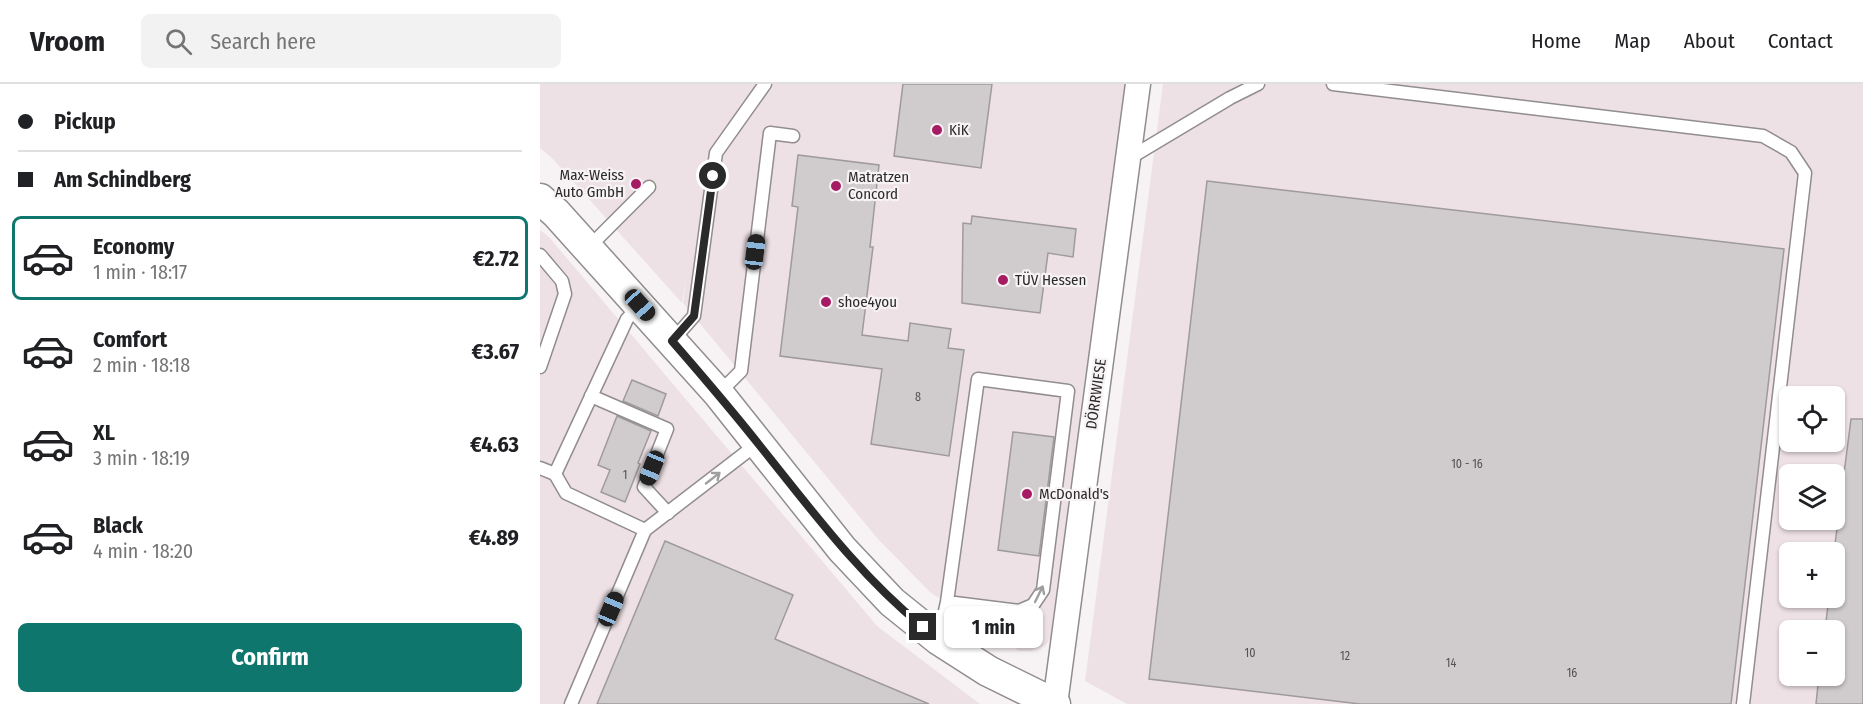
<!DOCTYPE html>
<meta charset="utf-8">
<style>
body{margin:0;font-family:"Fira Sans Condensed",sans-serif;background:#f2f2f2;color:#202124;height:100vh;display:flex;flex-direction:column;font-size:22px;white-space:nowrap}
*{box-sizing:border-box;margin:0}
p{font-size:20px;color:#757577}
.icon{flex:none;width:33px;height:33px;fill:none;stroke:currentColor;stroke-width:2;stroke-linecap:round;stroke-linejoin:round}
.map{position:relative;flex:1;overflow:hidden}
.side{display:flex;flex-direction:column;background:#fff;width:540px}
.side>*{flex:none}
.top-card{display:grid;align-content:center;height:132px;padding:0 18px;background:#fff}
.fabs{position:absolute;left:1239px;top:302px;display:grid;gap:12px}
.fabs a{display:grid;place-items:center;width:66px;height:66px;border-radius:9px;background:#fff;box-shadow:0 2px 4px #0004;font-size:30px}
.end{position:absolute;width:27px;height:27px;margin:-14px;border:8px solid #2b2a2a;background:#fff;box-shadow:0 0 0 3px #fff}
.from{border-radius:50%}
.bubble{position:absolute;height:42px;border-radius:9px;background:#fff;box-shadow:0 2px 4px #0004;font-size:20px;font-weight:700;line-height:42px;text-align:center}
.car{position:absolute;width:18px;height:36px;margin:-18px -9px;border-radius:8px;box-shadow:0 0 4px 2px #0007;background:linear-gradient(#222 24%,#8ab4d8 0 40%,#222 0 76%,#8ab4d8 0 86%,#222 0)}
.top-card b{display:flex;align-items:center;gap:21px;height:57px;font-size:22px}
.top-card b+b{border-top:2px solid #e0e0e0}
.top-card i{width:15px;height:15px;background:#202124}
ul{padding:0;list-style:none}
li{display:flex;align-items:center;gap:18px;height:84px;margin:0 12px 9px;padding:0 6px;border:3px solid transparent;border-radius:9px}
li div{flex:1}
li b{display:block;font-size:22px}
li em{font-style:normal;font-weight:700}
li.active{border-color:#0f766e}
li>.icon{width:54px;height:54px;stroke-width:1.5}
.button{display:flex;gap:12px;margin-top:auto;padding:12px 18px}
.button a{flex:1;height:69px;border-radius:9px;background:#0f766e;color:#fff;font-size:24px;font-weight:700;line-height:69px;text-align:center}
header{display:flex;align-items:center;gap:36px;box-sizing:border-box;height:84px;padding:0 30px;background:#fff;border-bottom:2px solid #e0e0e0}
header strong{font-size:28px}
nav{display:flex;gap:33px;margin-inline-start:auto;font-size:21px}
.search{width:420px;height:54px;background:#f2f2f2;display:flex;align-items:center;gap:15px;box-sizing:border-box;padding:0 21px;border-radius:9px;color:#757577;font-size:22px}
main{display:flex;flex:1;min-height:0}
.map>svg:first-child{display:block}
.built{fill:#eee1e5;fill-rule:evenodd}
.building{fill:#d0cbcd;stroke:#9f9a9c;stroke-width:1.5}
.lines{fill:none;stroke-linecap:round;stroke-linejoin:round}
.service-casing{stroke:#918d8e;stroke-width:15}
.minor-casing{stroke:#918d8e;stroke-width:27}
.tertiary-casing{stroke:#918d8e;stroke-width:33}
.service{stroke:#fff;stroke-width:12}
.minor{stroke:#fff;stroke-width:24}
.tertiary{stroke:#fff;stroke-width:30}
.oneway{stroke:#a09f9f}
.route{stroke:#2b2a2a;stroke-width:8}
.poi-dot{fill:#a61c64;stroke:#f7f2f4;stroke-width:2}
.labels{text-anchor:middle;stroke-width:4.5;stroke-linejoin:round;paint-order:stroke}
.number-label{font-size:12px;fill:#545253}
.poi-label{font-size:15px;fill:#2b2a2a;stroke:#f7f2f4;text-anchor:start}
.street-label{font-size:15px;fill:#2b2a2a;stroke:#f7f2f4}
</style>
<header>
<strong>Vroom</strong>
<div class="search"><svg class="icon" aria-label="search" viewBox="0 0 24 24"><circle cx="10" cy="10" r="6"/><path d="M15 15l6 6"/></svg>Search here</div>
<nav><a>Home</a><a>Map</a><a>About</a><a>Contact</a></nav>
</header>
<main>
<section class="side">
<div class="top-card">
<b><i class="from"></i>Pickup</b>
<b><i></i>Am Schindberg</b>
</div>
<ul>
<li class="active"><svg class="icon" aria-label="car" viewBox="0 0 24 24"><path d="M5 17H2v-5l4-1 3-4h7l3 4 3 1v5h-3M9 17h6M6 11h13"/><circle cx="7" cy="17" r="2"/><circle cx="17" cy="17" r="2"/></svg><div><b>Economy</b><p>1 min · 18:17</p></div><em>€2.72</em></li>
<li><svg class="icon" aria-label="car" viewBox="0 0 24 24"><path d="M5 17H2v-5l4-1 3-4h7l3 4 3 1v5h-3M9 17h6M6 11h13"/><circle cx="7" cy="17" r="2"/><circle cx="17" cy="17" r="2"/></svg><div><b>Comfort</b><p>2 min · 18:18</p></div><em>€3.67</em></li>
<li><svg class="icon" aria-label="car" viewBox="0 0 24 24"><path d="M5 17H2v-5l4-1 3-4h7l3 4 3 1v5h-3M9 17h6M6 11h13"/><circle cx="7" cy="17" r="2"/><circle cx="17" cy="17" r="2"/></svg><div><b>XL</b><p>3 min · 18:19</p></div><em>€4.63</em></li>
<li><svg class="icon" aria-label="car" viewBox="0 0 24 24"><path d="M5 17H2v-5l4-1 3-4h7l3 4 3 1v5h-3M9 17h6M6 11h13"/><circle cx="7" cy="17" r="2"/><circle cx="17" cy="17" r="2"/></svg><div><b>Black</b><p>4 min · 18:20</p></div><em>€4.89</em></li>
</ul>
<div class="button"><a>Confirm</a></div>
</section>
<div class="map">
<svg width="1323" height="620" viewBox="0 0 1323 620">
<rect width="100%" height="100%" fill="#f7f2f4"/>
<g class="built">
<polygon points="0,0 587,0 513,550 506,561 491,567 479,567 390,508 338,455 143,219 146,194 142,219 13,75 0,64"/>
<path d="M623 0H1323V620H587L545 597ZM1250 312H1294V357H1250ZM1250 390H1294V435H1250ZM1250 468H1294V513H1250ZM1250 546H1294V591H1250Z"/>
<polygon points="0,146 9,153 337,542 440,620 0,620"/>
</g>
<g class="building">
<polygon points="363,0 452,0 441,84 354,72"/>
<polygon points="258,71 339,81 330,163 333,163 322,251 368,257 370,239 411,245 408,264 424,266 409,372 331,360 342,285 240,272 258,123 252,122"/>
<polygon points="667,97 1244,165 1191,620 820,620 609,595"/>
<polygon points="432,132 536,145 533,173 508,169 500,229 422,219 423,139 431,140"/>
<polygon points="92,296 126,310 118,332 83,317"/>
<polygon points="77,332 111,347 98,379 100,380 85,418 61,408 70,386 58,381"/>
<polygon points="1311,335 1323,335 1323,620 1276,620 1279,591 1294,591 1294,546 1285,546 1289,513 1294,513 1294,468"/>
<polygon points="473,348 514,353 499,472 458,466"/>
<polygon points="125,457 253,511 235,555 389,620 57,620"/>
</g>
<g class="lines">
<defs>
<g id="service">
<polyline points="793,0 1223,52 1251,68 1265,89 1203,620"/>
<polyline points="588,75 690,14 718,0"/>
<polyline points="48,164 109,103"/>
<polyline points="0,171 22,197 25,210 0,283"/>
<polyline points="132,257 154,232 176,69 225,0"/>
<polyline points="179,309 201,287 230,49 253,52"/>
<polyline points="51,312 127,345 104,403 128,429"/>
<polyline points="0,384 15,390 26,409 105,446"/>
<polyline points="15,390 87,235 99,222"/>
<polyline points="399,554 407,518 438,295 528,307 503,506 493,521 479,527 407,518"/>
<polyline points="31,620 105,446 217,360"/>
</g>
<polyline id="minor" points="515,620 598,0"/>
<polyline id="tertiary" points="0,115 16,129 178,309 302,465 352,518 398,555 448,587 515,620"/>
</defs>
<use href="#service" class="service-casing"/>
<use href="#minor" class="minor-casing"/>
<use href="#tertiary" class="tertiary-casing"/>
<use href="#service" class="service"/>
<use href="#minor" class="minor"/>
<use href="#tertiary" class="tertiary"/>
</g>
<defs><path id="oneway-shaft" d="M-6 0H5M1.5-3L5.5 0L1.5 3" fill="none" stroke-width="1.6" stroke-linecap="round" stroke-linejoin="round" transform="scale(1.5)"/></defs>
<g class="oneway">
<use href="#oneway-shaft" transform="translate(173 394) rotate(-38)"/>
<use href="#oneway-shaft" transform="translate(499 510) rotate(-64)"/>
</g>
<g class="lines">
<path class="route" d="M173 92 154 232 132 257C166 296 200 336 232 377 279 436 324 495 383 543"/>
</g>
<g class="poi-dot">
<circle cx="397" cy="46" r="6"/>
<circle cx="96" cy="100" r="6"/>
<circle cx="296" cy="102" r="6"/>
<circle cx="463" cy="196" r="6"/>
<circle cx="286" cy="218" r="6"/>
<circle cx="487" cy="410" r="6"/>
</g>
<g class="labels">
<g class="number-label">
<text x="378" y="317">8</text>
<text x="927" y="384">10 - 16</text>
<text x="85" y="395">1</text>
<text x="710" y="573">10</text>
<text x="805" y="576">12</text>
<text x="911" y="583">14</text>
<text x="1032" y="593">16</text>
</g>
<g class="poi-label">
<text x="409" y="51">KiK</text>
<text x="84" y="96" text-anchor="end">Max-Weiss<tspan x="84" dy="17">Auto GmbH</tspan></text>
<text x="308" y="98">Matratzen<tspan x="308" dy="17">Concord</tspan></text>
<text x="475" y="201">TÜV Hessen</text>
<text x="298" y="223">shoe4you</text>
<text x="499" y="415">McDonald's</text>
</g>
<g class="street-label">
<text transform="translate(556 310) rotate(-82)" y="5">DÖRRWIESE</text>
</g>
</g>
</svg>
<div class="fabs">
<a><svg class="icon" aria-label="locate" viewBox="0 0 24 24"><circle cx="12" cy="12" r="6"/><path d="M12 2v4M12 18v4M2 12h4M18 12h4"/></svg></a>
<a><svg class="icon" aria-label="layers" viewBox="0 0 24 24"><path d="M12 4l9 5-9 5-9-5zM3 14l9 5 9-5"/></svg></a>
<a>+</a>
<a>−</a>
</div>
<i class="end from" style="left:173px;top:92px"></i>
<i class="end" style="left:383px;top:543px"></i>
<div class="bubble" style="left:404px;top:522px;width:99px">1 min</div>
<i class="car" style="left:215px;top:168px;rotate:7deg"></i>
<i class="car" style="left:100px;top:221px;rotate:138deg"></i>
<i class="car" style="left:112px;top:384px;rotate:202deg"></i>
<i class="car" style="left:71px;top:525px;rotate:23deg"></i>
</div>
</main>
